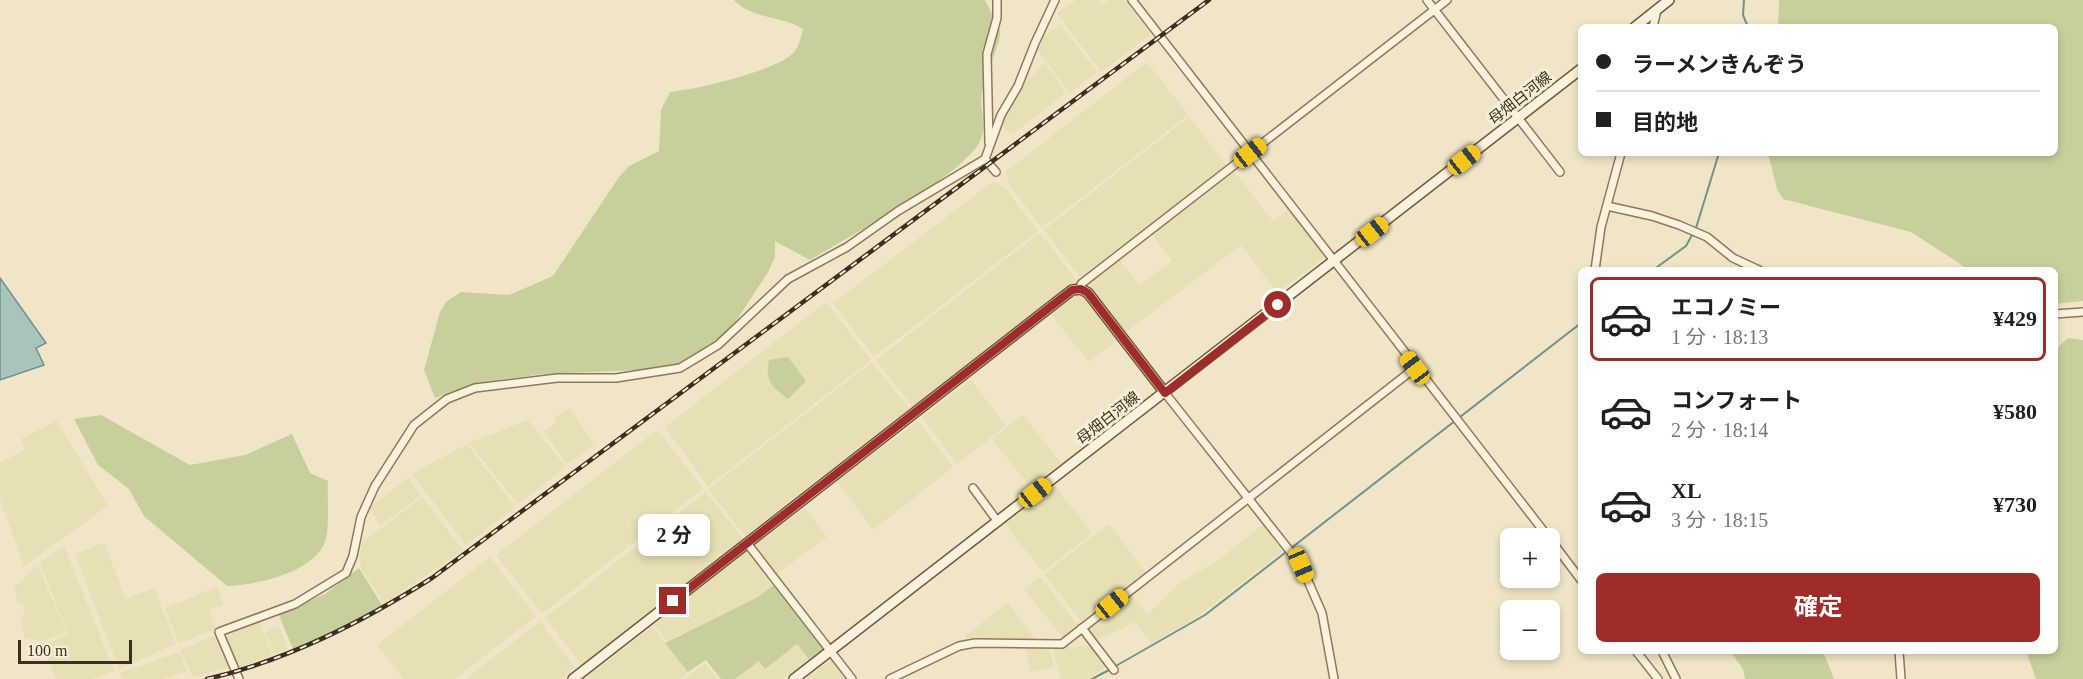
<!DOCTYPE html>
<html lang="ja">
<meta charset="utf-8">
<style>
body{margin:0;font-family:"Times New Roman","Noto Sans JP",serif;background:#f2f2f2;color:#202124;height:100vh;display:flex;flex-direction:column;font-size:22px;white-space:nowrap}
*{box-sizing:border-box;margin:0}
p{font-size:20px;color:#757577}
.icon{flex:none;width:33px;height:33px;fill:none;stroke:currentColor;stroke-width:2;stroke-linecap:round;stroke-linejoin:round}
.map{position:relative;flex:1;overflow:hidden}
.panel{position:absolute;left:1578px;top:267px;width:480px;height:387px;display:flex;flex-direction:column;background:#fff;border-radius:9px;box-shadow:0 3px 9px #0003}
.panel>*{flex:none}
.top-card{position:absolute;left:1578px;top:24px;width:480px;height:132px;border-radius:9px;box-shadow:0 3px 9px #0003;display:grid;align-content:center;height:132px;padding:0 18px;background:#fff}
.tools{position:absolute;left:1500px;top:528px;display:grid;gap:12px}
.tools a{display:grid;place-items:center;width:60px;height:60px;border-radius:9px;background:#fff;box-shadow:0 3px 9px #0003;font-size:30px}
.scale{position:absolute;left:18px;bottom:15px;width:114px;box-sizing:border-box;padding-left:6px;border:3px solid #3d2f20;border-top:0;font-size:16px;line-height:21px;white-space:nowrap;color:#3d2f20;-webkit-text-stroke:4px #f7efd8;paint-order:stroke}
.end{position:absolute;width:27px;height:27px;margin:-14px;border:8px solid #9f2c29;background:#fff;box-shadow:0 0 0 3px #fff}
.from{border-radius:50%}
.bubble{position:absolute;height:42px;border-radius:9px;background:#fff;box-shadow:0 3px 9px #0003;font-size:20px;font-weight:700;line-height:42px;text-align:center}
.car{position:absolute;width:18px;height:36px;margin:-18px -9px;border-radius:8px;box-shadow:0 0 4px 2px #0007;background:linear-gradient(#f5c518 24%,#345 0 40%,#f5c518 0 76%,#345 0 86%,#f5c518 0)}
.top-card b{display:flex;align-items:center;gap:21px;height:57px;font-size:22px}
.top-card b+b{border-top:2px solid #e0e0e0}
.top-card i{width:15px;height:15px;background:#202124}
ul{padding:10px 0 0;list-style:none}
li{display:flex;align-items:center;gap:18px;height:84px;margin:0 12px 9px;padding:0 6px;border:3px solid transparent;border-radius:9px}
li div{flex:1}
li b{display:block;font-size:22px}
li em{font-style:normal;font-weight:700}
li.active{border-color:#9f2c29}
li>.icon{width:54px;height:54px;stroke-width:1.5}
.action{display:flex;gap:12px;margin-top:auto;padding:12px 18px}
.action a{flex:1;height:69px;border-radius:9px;background:#9f2c29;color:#fff;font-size:24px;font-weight:700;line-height:69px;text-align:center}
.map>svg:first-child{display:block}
.farmland{fill:#e7e0b4}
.green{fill:#c7d09a}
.water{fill:#a9c4bd;stroke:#6f938c;stroke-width:1.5}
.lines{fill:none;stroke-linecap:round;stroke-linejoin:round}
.stream{stroke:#6f938c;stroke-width:2}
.street-casing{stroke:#8d785b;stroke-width:10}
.secondary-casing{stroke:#6f593e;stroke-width:12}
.street{stroke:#faf2dc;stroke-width:7}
.secondary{stroke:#faf2dc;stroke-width:9}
.rail-casing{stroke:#3d2f20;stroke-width:4.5}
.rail{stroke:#f7efd8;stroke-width:2;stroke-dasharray:7;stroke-linecap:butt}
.route{stroke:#9f2c29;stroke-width:8}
.labels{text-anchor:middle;stroke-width:6;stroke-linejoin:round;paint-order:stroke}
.street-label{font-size:15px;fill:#3d2f20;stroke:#f7efd8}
</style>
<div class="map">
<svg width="2083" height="679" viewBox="0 0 2083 679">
<rect width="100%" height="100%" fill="#f0e6c7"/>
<g class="farmland">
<polygon points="1076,0 1098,0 1102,5 1110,0 1125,0 1151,34 1101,72 1057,13"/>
<polygon points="1060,24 1097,72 1070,93 1038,51 1044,36"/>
<polygon points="1147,62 1188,115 1042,228 1011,187 1005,172"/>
<polygon points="1045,63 1066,93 1013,134 1001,126 1010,104 1022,85"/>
<polygon points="1189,117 1227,166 1080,277 1044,230"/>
<polygon points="1234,171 1272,220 1243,243 1289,209 1325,257 1277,293 1241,245 1125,333 1087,282 1119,259 1139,285 1172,261 1151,233"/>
<polygon points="994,181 1005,188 1038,231 874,357 833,303"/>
<polygon points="1040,233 1076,280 913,407 876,360"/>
<polygon points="1078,294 1084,295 1119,339 1089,362 1051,315"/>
<polygon points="826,302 871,360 708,486 665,427"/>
<polygon points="872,362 909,409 745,536 708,489"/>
<polygon points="971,380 1006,426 957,464 922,417"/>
<polygon points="570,408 594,444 567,464 544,432 556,423 554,418"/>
<polygon points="1023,415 1061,463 1030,487 992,439"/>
<polygon points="528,420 566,467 518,504 469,443"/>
<polygon points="57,421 108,506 24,566 0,499 0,462 26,450 21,439"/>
<polygon points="918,421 953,467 873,530 837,481"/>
<polygon points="657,430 703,488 542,614 496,555"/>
<polygon points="467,444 515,507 466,545 412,474"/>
<polygon points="408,478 421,495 380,526 370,507"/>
<polygon points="1055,486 1092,533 1043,572 1005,524"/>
<polygon points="706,492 743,539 582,665 545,618"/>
<polygon points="422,497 463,550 384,604 360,566 361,544"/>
<polygon points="805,508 827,537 777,574 755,545"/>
<polygon points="1109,524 1146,573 1082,622 1044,574"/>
<polygon points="1263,525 1283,551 1194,619 1151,643 1135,622 1097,640 1088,630 1088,626 1130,592 1147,615 1181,582 1214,563"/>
<polygon points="104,543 126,599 154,588 176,644 119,669 75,554"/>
<polygon points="60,548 65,548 114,671 92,679 56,679 42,645 68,635 40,563"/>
<polygon points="749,548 776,583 758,597 723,615 707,595 721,615 667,641 653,624"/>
<polygon points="490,557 536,616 455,679 404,679 377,645"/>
<polygon points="38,565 66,633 44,641 25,638 21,623 25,607 18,602 14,588"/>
<polygon points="1040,577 1078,626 1063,638 1024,589"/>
<polygon points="217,587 223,605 209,610 216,629 179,643 165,608"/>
<polygon points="1008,602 1035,639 966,638 965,636"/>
<polygon points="259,620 272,655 238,668 226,637 229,632"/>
<polygon points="540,621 575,668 561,679 466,679"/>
<polygon points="279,626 288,649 274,654 265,632"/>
<polygon points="652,627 688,672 679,679 591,679 588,676"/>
<polygon points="214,636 221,639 231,667 193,677 180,650"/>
<polygon points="797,644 809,659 783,679 735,679 759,660 765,668"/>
<polygon points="1091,645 1106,667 1087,679 1061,679 1053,649"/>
<polygon points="1025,646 1048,646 1054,667 1030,672"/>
<polygon points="179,652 187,671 163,679 122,679 120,673"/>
<polygon points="833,658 850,679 806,679"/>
<polygon points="705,663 718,679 684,679 685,679"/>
</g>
<g class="green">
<path d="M734 0H985L1000 30V36C996 55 985 74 982 93 979 110 988 127 979 143 960 177 848 237 810 260L775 241V257L767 274 730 330 686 362 640 370 542 374 476 383 435 398 424 370 440 312 446 302 461 292 509 295 553 276 619 177 629 166 659 151 661 110 670 92C694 90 781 70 795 51 799 46 801 36 803 29 781 15 752 20 734 0Z"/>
<polygon points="1779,0 2083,0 2083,301 2055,304 2055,270 1964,270 1962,265 1911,232 1783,199 1777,189 1768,153 2055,153 2055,27 1778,27"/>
<polygon points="2068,338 2083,340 2083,679 2036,679 2026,651 2055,651 2055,356 2059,346"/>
<path d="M788 357 806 381 788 399C771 386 765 381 769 360Z"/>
<path d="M101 415 190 465 245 455 292 434 310 473 328 481C327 497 330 529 325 542 313 573 256 585 227 586L144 516 129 489 98 465 74 419Z"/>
<polygon points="359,568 382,605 317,640 293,649 279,615 325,594"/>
<polygon points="776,583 825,648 809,659 797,644 765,669 759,661 735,679 721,679 706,660 688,672 665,643 758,597"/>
<polygon points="1730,651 1823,651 1834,679 1745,679 1743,669"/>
</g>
<polygon class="water" points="0,278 46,343 36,348 44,365 0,380"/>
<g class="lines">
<g class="stream">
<polyline points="1744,0 1743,15 1748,27"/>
<polyline points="1696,228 1719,153"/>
<polyline points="1653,270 1686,246 1692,235"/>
<polyline points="1114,667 1205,615 1581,323"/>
<polyline points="1092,679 1109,670"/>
</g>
<defs>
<g id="street">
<polyline points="1132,0 1549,538"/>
<polyline points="1427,0 1560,172"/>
<polyline points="1653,27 1657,10"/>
<polyline points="989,143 987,54 997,18 997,0"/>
<polyline points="985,159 996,172"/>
<polyline points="1607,206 1652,216 1679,225 1707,237 1733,258 1759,270"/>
<polyline points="1595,270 1601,227 1621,153"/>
<polyline points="1081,289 1081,284 1447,0"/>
<polyline points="2055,314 2083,312"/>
<polyline points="1165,393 1301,565 1322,613 1334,679"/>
<polyline points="973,488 998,522"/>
<polyline points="1550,539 1581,580"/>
<polyline points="747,543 852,679"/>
<polyline points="1082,628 1114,670"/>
<polyline points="1636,651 1658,679"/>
<polyline points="1662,651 1676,679"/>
<polyline points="1899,651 1901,679"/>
<polyline points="239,679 219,632 295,604 346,573 353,556 361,517 375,486 414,425 447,399 475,388 557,378 616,378 680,368 718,345 788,279 847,247 898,211 985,159 1001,115 1018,86 1035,43 1055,0"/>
<polyline points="890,679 959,646 975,643 1062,644 1415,368"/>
</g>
<g id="secondary">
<polyline points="1635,27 1669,0"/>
<polyline points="573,679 1072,290 1081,289 1088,293 1165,393"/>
<polyline points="794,679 1581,69"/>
</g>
</defs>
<use href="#street" class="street-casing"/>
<use href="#secondary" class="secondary-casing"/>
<use href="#street" class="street"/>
<use href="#secondary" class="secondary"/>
<defs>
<path id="rail" d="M207 679C288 660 362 622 432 578L1209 0"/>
</defs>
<use href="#rail" class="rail-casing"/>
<use href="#rail" class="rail"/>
</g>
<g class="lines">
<polyline class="route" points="673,601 1072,290 1081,289 1088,293 1165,393 1278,305"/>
</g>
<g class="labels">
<g class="street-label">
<text transform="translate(1520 98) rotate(-38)" y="5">母畑白河線</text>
<text transform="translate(1108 418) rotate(-38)" y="5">母畑白河線</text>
</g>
</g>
</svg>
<div class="tools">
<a>+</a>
<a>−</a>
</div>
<div class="scale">100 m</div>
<i class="end from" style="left:1278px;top:305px"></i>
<i class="end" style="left:673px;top:601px"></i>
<div class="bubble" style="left:638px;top:514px;width:72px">2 分</div>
<i class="car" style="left:1250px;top:153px;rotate:52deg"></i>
<i class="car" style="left:1464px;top:160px;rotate:52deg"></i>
<i class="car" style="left:1372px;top:232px;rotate:52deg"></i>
<i class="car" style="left:1415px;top:368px;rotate:323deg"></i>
<i class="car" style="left:1035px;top:493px;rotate:52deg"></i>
<i class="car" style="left:1301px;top:565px;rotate:157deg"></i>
<i class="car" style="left:1112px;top:604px;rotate:51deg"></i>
<div class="top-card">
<b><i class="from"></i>ラーメンきんぞう</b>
<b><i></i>目的地</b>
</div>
<section class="panel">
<ul>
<li class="active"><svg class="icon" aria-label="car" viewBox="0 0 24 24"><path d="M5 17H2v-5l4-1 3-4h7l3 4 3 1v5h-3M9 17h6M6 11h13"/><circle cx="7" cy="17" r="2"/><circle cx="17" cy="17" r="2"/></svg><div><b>エコノミー</b><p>1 分 · 18:13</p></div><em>¥429</em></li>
<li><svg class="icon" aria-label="car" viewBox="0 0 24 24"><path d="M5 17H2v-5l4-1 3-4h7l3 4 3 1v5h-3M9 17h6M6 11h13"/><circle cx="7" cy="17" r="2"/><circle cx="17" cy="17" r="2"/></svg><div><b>コンフォート</b><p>2 分 · 18:14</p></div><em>¥580</em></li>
<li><svg class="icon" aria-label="car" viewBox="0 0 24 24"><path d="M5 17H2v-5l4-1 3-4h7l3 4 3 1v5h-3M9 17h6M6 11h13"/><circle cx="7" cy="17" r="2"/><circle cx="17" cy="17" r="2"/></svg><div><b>XL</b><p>3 分 · 18:15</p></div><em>¥730</em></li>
</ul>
<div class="action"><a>確定</a></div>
</section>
</div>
